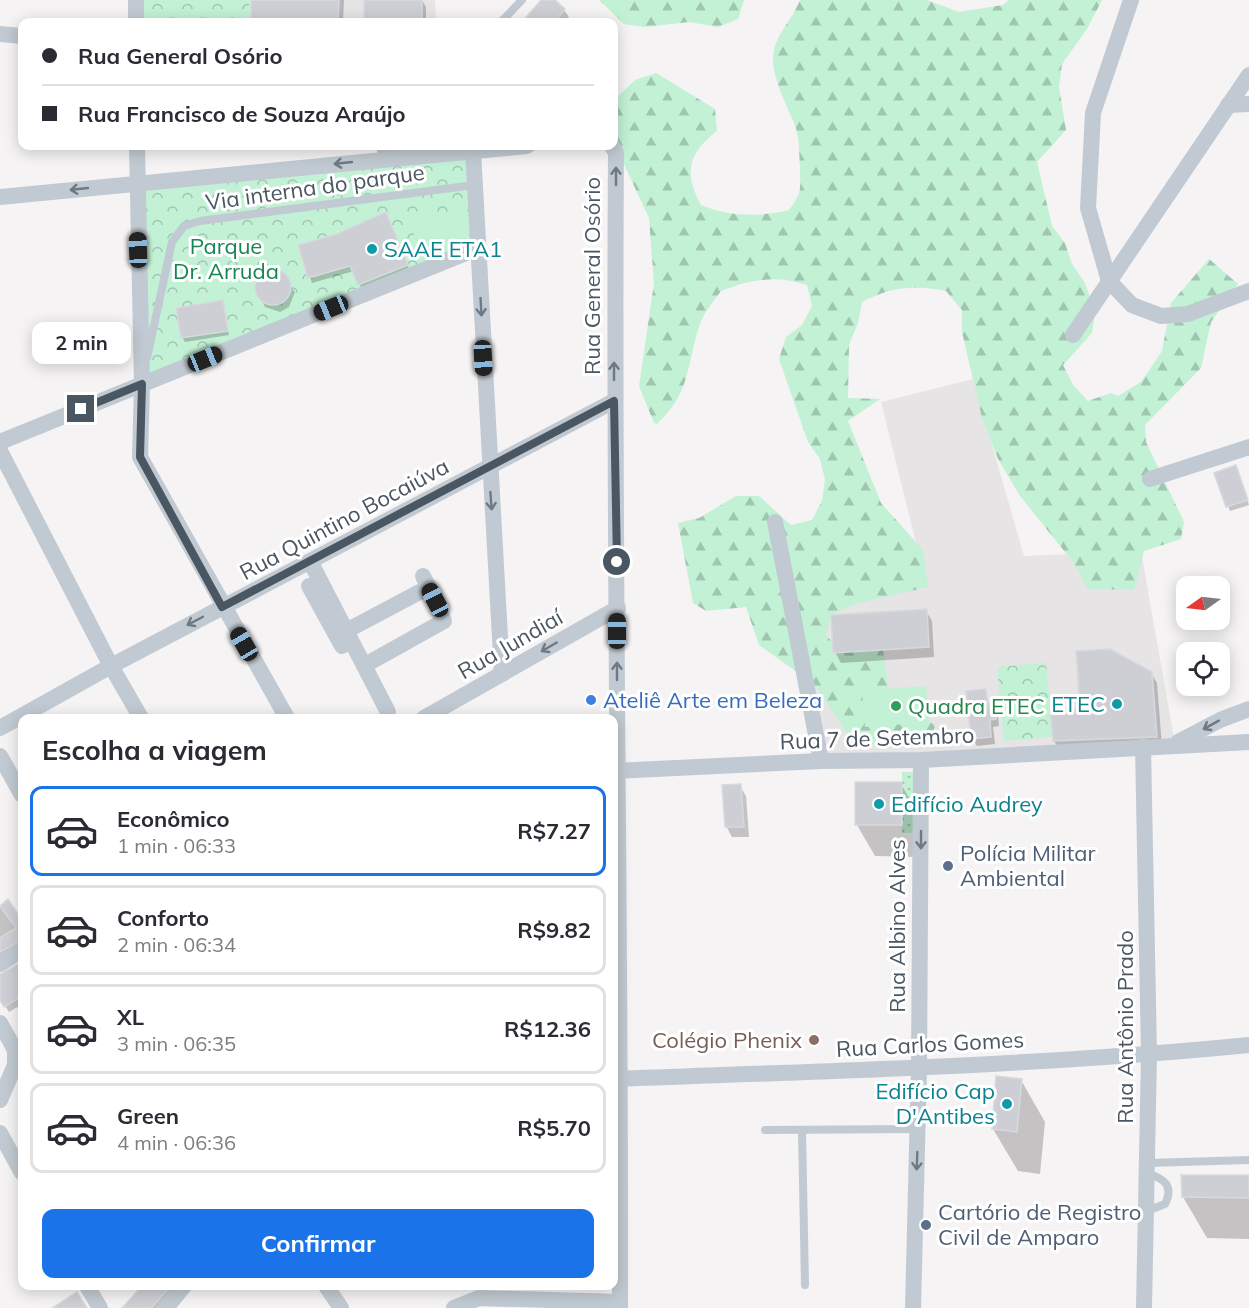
<!DOCTYPE html>
<html lang="pt">
<meta charset="utf-8">
<style>
body{margin:0;font-family:Mulish,sans-serif;background:#f2f2f3;color:#2b2b33;height:100vh;display:flex;flex-direction:column;font-size:22px;white-space:nowrap}
*{box-sizing:border-box;margin:0}
p{font-size:20px;color:#7c7c81}
.icon{flex:none;width:33px;height:33px;fill:none;stroke:currentColor;stroke-width:2;stroke-linecap:round;stroke-linejoin:round}
.map{position:relative;flex:1;overflow:hidden}
.panel{position:absolute;left:18px;top:714px;width:600px;height:576px;display:flex;flex-direction:column;background:#fff;border-radius:12px;box-shadow:0 3px 15px #0003}
.panel>*{flex:none}
.hud{position:absolute;left:18px;top:18px;width:600px;height:132px;border-radius:12px;box-shadow:0 3px 15px #0003;display:grid;align-content:center;height:132px;padding:0 24px;background:#fff}
.needle{width:39px;rotate:256deg}
.buttons{position:absolute;left:1176px;top:576px;display:grid;gap:12px}
.buttons a{display:grid;place-items:center;width:54px;height:54px;border-radius:12px;background:#fff;box-shadow:0 3px 15px #0003;font-size:30px}
.end{position:absolute;width:27px;height:27px;margin:-14px;border:8px solid #4a5661;background:#fff;box-shadow:0 0 0 3px #fff}
.from{border-radius:50%}
.bubble{position:absolute;height:42px;border-radius:12px;background:#fff;box-shadow:0 3px 15px #0003;font-size:20px;font-weight:700;line-height:42px;text-align:center}
.car{position:absolute;width:18px;height:36px;margin:-18px -9px;border-radius:8px;box-shadow:0 0 4px 2px #0007;background:linear-gradient(#222 24%,#8ab4d8 0 40%,#222 0 76%,#8ab4d8 0 86%,#222 0)}
.hud b{display:flex;align-items:center;gap:21px;height:57px;font-size:22px}
.hud b+b{border-top:2px solid #e1e1e2}
.hud i{width:15px;height:15px;background:#2b2b33}
ul{padding:0;list-style:none}
li{display:flex;align-items:center;gap:18px;height:90px;margin:0 12px 9px;padding:0 12px;border:3px solid #e1e1e2;border-radius:12px}
li div{flex:1}
li b{display:block;font-size:22px}
li em{font-style:normal;font-weight:700}
li.on{border-color:#1a73e8}
li>.icon{width:54px;height:54px;stroke-width:1.5}
h2{padding:0 24px;font-size:27px;line-height:72px}
.cta{display:flex;gap:12px;margin-top:auto;padding:12px 24px}
.cta a{flex:1;height:69px;border-radius:12px;background:#1a73e8;color:#fff;font-size:24px;font-weight:700;line-height:69px;text-align:center}
.map>svg:first-child{display:block}
.education{fill:#e6e4e5}
.forest{fill:url(#forest-firs)}
.park{fill:url(#park-crowns)}
.garden{fill:url(#garden-dots)}
.pitch{fill:#c3f1d5}
.shadow{fill:#0003}
.building{fill:#cdcfd5;stroke:#d7d9de;stroke-width:1.5}
.lines{fill:none;stroke-linecap:round;stroke-linejoin:round}
.lane{stroke:#c1cad2;stroke-width:8}
.street{stroke:#c1cad2;stroke-width:16}
.oneway{stroke:#6e7983}
.route{stroke:#4a5661;stroke-width:8}
.culture-dot{fill:#0f9aa8;stroke:#fff;stroke-width:2}
.shop-dot{fill:#3f7fe0;stroke:#fff;stroke-width:2}
.leisure-dot{fill:#2e9e5b;stroke:#fff;stroke-width:2}
.service-dot{fill:#5c6f8a;stroke:#fff;stroke-width:2}
.education-dot{fill:#8d6e63;stroke:#fff;stroke-width:2}
.labels{text-anchor:middle;stroke-width:6;stroke-linejoin:round;paint-order:stroke}
.street-label{font-size:22px;fill:#4a5661;stroke:#fff}
.park-label{font-size:22px;fill:#17864f;stroke:#fff}
.culture-label{font-size:22px;fill:#0d838f;stroke:#fff;text-anchor:start}
.shop-label{font-size:22px;fill:#366cbe;stroke:#fff;text-anchor:start}
.leisure-label{font-size:22px;fill:#27864d;stroke:#fff;text-anchor:start}
.service-label{font-size:22px;fill:#4e5e75;stroke:#fff;text-anchor:start}
.education-label{font-size:22px;fill:#785e54;stroke:#fff;text-anchor:end}
</style>
<div class="map">
<svg width="1249" height="1308" viewBox="0 0 1249 1308">
<defs>
<pattern id="forest-firs" width="22" height="20" patternUnits="userSpaceOnUse" patternTransform="scale(1.5)"><rect width="22" height="20" fill="#c3f1d5"/><path d="M5 1l3.5 6h-7zM16 11l3.5 6h-7z" fill="#a0c6b0"/></pattern>
<pattern id="park-crowns" width="20" height="18" patternUnits="userSpaceOnUse" patternTransform="scale(1.5)"><rect width="20" height="18" fill="#c3f1d5"/><path d="M2 6a3 3 0 1 1 6 0M12 15a3 3 0 1 1 6 0" fill="none" stroke="#a0c6b0"/></pattern>
<pattern id="garden-dots" width="8" height="8" patternUnits="userSpaceOnUse" patternTransform="scale(1.5)"><rect width="8" height="8" fill="#c3f1d5"/><path d="M2 2h.1M6 6h.1" fill="none" stroke="#a0c6b0" stroke-width="1.8" stroke-linecap="round"/></pattern>
</defs>
<rect width="100%" height="100%" fill="#f5f3f3"/>
<g class="education">
<polygon points="136,0 435,0 436,22 136,22"/>
<polygon points="973,379 1024,556 1141,551 1175,744 821,761 789,591 927,587 881,402"/>
</g>
<g class="forest">
<polygon points="599,0 744,0 738,19 718,27 689,22 645,27 624,24"/>
<path d="M800 0H927L959 12 1003 5 1009 0H1102L1087 29 1062 64 1059 87 1066 130 1037 162 1052 226 1065 243 1072 264 1085 283 1095 312 1092 333 1063 365 1073 385 1088 401 1111 393 1118 396 1141 382 1162 351 1171 303 1209 259 1238 284 1211 322 1201 368 1145 425 1146 442 1184 522 1181 539 1144 551 1134 590 1088 589 1073 562 1020 496 998 459 982 418 962 332V310L946 291C914 285 891 287 862 302L858 323 849 345 848 398 880 399 848 421 881 503 923 550 928 587 855 604 831 615 826 635 832 642H869L883 649 890 699 935 725 931 742 897 749 869 746 846 732 814 684 759 645 746 607 706 611 693 603 678 523 699 518 736 496H759L791 525 812 520 822 501 825 480 820 459 808 442 779 359 786 337 802 325 812 306 807 285C775 275 752 279 721 291 713 302 703 313 699 327 686 367 691 392 657 424L654 423 639 386 654 283 649 218 614 143V100L635 80 656 73 715 109 717 131C687 154 684 173 701 205 730 217 759 217 789 210 803 191 800 190 800 168 799 153 800 137 794 123 786 103 773 80 773 58 774 35 792 21 800 0Z"/>
</g>
<g class="park">
<polygon points="136,0 249,0 250,22 136,17"/>
<polygon points="439,146 472,146 477,247 143,383 138,185"/>
<polygon points="1046,663 1053,737 1004,741 997,667"/>
</g>
<rect class="garden" x="902" y="772" width="17" height="61"/>
<g class="pitch">
<polygon points="466,210 470,244 416,252 412,218"/>
<polygon points="926,686 929,722 865,727 862,691"/>
</g>
<g class="shadow">
<polygon points="253,0 344,0 343,22 252,22"/>
<polygon points="366,0 422,0 426,7 426,22 366,22"/>
<polygon points="543,0 553,0 564,10 569,17 564,22 524,22"/>
<polygon points="374,146 472,146 382,160"/>
<polygon points="388,219 410,271 362,290 354,271 312,283 300,246"/>
<polygon points="267,272 278,272 295,292 289,307 280,312 265,307 256,289 258,278"/>
<polygon points="222,302 229,335 185,342 182,337"/>
<polygon points="1236,467 1249,505 1230,511 1216,474"/>
<polygon points="926,611 932,621 934,657 841,663 835,652"/>
<polygon points="1151,673 1157,683 1162,746 1060,751 1054,741"/>
<polygon points="985,691 990,709 994,708 998,716 999,726 993,727 995,744 977,746 973,739"/>
<polygon points="901,784 919,815 919,857 875,856 857,825"/>
<polygon points="740,786 746,796 749,837 732,837 726,826"/>
<polygon points="8,901 22,922 22,946 0,959 0,907"/>
<polygon points="22,964 22,1017 17,1007 9,1012 0,998 0,975 6,975"/>
<polygon points="1021,1080 1045,1122 1040,1174 1018,1171 993,1129"/>
<polygon points="1249,1176 1249,1239 1207,1238 1183,1197"/>
<polygon points="143,1286 178,1286 157,1308 124,1308"/>
</g>
<g class="building">
<polygon points="251,0 339,0 338,22 251,22"/>
<rect x="364" y="0" width="58" height="22"/>
<polygon points="541,0 555,0 565,9 554,22 522,22"/>
<polygon points="386,212 408,265 358,285 350,266 308,278 298,245 337,234"/>
<circle cx="273" cy="287" r="18"/>
<polygon points="223,300 228,331 181,338 176,308"/>
<polygon points="1236,465 1248,500 1226,507 1214,473"/>
<polygon points="927,609 929,647 833,653 831,615"/>
<polygon points="1110,649 1152,672 1157,737 1053,741 1050,709 1080,707 1076,651"/>
<polygon points="986,689 988,707 995,707 996,719 990,720 991,737 971,739 966,691"/>
<rect x="855" y="782" width="47" height="43"/>
<polygon points="741,784 744,827 725,827 722,785"/>
<polygon points="8,899 22,920 22,940 0,952 0,938 16,928 0,906"/>
<polygon points="22,962 22,996 4,1007 0,1000 0,974"/>
<polygon points="996,1076 1022,1079 1017,1132 992,1129"/>
<polygon points="1181,1175 1249,1175 1249,1198 1182,1197"/>
<polygon points="142,1286 171,1286 151,1308 122,1308"/>
<polygon points="77,1292 87,1308 52,1308"/>
</g>
<g class="lines">
<g class="lane">
<polyline points="501,22 522,0"/>
<polyline points="147,358 172,242 184,226 200,221 474,185"/>
<polyline points="765,1130 918,1129"/>
<polyline points="802,1131 805,1285"/>
<polyline points="1148,1163 1249,1160"/>
<path d="M1147 1211 1165 1204C1174 1186 1165 1179 1147 1173"/>
</g>
<g class="street">
<polyline points="136,0 136,22"/>
<polyline points="1131,0 1093,113 1088,208 1109,281 1132,305 1161,316 1188,314 1249,291"/>
<polyline points="0,34 22,36"/>
<polyline points="1228,105 1249,104"/>
<polyline points="137,146 142,385 140,457 287,718"/>
<path d="M612 146 616 153C613 538 621 923 620 1308"/>
<polyline points="473,151 502,674"/>
<polyline points="0,197 527,146"/>
<polyline points="1073,335 1249,75"/>
<polyline points="0,442 478,248"/>
<polyline points="0,451 111,666 141,718"/>
<polyline points="1150,479 1249,447"/>
<polyline points="775,522 821,761"/>
<polyline points="311,563 388,712"/>
<polyline points="309,586 342,646"/>
<polyline points="346,631 429,587"/>
<polyline points="365,665 444,621 423,576"/>
<polyline points="424,718 618,608"/>
<polyline points="0,728 111,666 614,401"/>
<polyline points="1178,742 1220,720 1249,709"/>
<polyline points="1143,746 1149,1055 1144,1308"/>
<polyline points="0,756 22,795"/>
<polyline points="614,771 821,761 921,760 1249,742"/>
<polyline points="0,964 22,950"/>
<polyline points="0,1023 19,1057"/>
<path d="M614 1079C825 1071 1038 1066 1249 1045"/>
<polyline points="0,1100 15,1065 15,1049"/>
<polyline points="0,1133 22,1173"/>
<polyline points="87,1286 100,1308"/>
<polyline points="326,1286 341,1308"/>
<polyline points="166,1308 184,1286"/>
<polyline points="454,1308 479,1298 620,1302"/>
<polyline points="913,1308 919,1068 921,760"/>
</g>
</g>
<defs><path id="oneway-shaft" d="M-6 0H5M1.5-3L5.5 0L1.5 3" fill="none" stroke-width="1.6" stroke-linecap="round" stroke-linejoin="round" transform="scale(1.5)"/></defs>
<g class="oneway">
<use href="#oneway-shaft" transform="translate(343 163) rotate(174)"/>
<use href="#oneway-shaft" transform="translate(616 176) rotate(-90)"/>
<use href="#oneway-shaft" transform="translate(79 189) rotate(174)"/>
<use href="#oneway-shaft" transform="translate(481 307) rotate(87)"/>
<use href="#oneway-shaft" transform="translate(614 371) rotate(-90)"/>
<use href="#oneway-shaft" transform="translate(491 501) rotate(86)"/>
<use href="#oneway-shaft" transform="translate(195 621) rotate(152)"/>
<use href="#oneway-shaft" transform="translate(549 647) rotate(150)"/>
<use href="#oneway-shaft" transform="translate(617 671) rotate(-90)"/>
<use href="#oneway-shaft" transform="translate(1211 725) rotate(151)"/>
<use href="#oneway-shaft" transform="translate(921 840) rotate(90)"/>
<use href="#oneway-shaft" transform="translate(917 1161) rotate(92)"/>
</g>
<g class="lines">
<polyline class="route" points="81,409 142,384 140,457 222,607 614,401 617,562"/>
</g>
<g class="culture-dot">
<circle cx="372" cy="249" r="6"/>
<circle cx="1117" cy="704" r="6"/>
<circle cx="879" cy="804" r="6"/>
<circle cx="1007" cy="1104" r="6"/>
</g>
<circle class="shop-dot" cx="591" cy="700" r="6"/>
<circle class="leisure-dot" cx="896" cy="706" r="6"/>
<g class="service-dot">
<circle cx="948" cy="866" r="6"/>
<circle cx="926" cy="1225" r="6"/>
</g>
<circle class="education-dot" cx="814" cy="1040" r="6"/>
<g class="labels">
<g class="street-label">
<text transform="translate(315 187) rotate(-8)" y="8">Via interna do parque</text>
<text transform="translate(592 276) rotate(-90)" y="8">Rua General Osório</text>
<text transform="translate(344 519) rotate(-28)" y="8">Rua Quintino Bocaiúva</text>
<text transform="translate(510 644) rotate(-30)" y="8">Rua Jundiaí</text>
<text transform="translate(877 738) rotate(-2)" y="8">Rua 7 de Setembro</text>
<text transform="translate(897 926) rotate(-90)" y="8">Rua Albino Alves</text>
<text transform="translate(1125 1027) rotate(-90)" y="8">Rua Antônio Prado</text>
<text transform="translate(930 1044) rotate(-3)" y="8">Rua Carlos Gomes</text>
</g>
<g class="park-label">
<text x="226" y="254">Parque<tspan x="226" dy="25">Dr. Arruda</tspan></text>
</g>
<g class="culture-label">
<text x="384" y="257">SAAE ETA1</text>
<text x="1105" y="712" text-anchor="end">ETEC</text>
<text x="891" y="812">Edifício Audrey</text>
<text x="995" y="1099" text-anchor="end">Edifício Cap<tspan x="995" dy="25">D'Antibes</tspan></text>
</g>
<g class="shop-label">
<text x="603" y="708">Ateliê Arte em Beleza</text>
</g>
<g class="leisure-label">
<text x="908" y="714">Quadra ETEC</text>
</g>
<g class="service-label">
<text x="960" y="861">Polícia Militar<tspan x="960" dy="25">Ambiental</tspan></text>
<text x="938" y="1220">Cartório de Registro<tspan x="938" dy="25">Civil de Amparo</tspan></text>
</g>
<g class="education-label">
<text x="802" y="1048">Colégio Phenix</text>
</g>
</g>
</svg>
<div class="buttons">
<a><svg class="needle" viewBox="-14 -14 28 28"><path d="M0-13l5 13h-10z" fill="#e53935"/><path d="M0 13l5-13h-10z" fill="#7c7c81"/></svg></a>
<a><svg class="icon" aria-label="locate" viewBox="0 0 24 24"><circle cx="12" cy="12" r="6"/><path d="M12 2v4M12 18v4M2 12h4M18 12h4"/></svg></a>
</div>
<i class="end from" style="left:617px;top:562px"></i>
<i class="end" style="left:81px;top:409px"></i>
<div class="bubble" style="left:32px;top:322px;width:99px">2 min</div>
<i class="car" style="left:138px;top:250px;rotate:358deg"></i>
<i class="car" style="left:331px;top:308px;rotate:248deg"></i>
<i class="car" style="left:483px;top:358px;rotate:177deg"></i>
<i class="car" style="left:205px;top:359px;rotate:68deg"></i>
<i class="car" style="left:435px;top:600px;rotate:332deg"></i>
<i class="car" style="left:617px;top:631px;rotate:0deg"></i>
<i class="car" style="left:244px;top:644px;rotate:330deg"></i>
<div class="hud">
<b><i class="from"></i>Rua General Osório</b>
<b><i></i>Rua Francisco de Souza Araújo</b>
</div>
<section class="panel">
<h2>Escolha a viagem</h2>
<ul>
<li class="on"><svg class="icon" aria-label="car" viewBox="0 0 24 24"><path d="M5 17H2v-5l4-1 3-4h7l3 4 3 1v5h-3M9 17h6M6 11h13"/><circle cx="7" cy="17" r="2"/><circle cx="17" cy="17" r="2"/></svg><div><b>Econômico</b><p>1 min · 06:33</p></div><em>R$7.27</em></li>
<li><svg class="icon" aria-label="car" viewBox="0 0 24 24"><path d="M5 17H2v-5l4-1 3-4h7l3 4 3 1v5h-3M9 17h6M6 11h13"/><circle cx="7" cy="17" r="2"/><circle cx="17" cy="17" r="2"/></svg><div><b>Conforto</b><p>2 min · 06:34</p></div><em>R$9.82</em></li>
<li><svg class="icon" aria-label="car" viewBox="0 0 24 24"><path d="M5 17H2v-5l4-1 3-4h7l3 4 3 1v5h-3M9 17h6M6 11h13"/><circle cx="7" cy="17" r="2"/><circle cx="17" cy="17" r="2"/></svg><div><b>XL</b><p>3 min · 06:35</p></div><em>R$12.36</em></li>
<li><svg class="icon" aria-label="car" viewBox="0 0 24 24"><path d="M5 17H2v-5l4-1 3-4h7l3 4 3 1v5h-3M9 17h6M6 11h13"/><circle cx="7" cy="17" r="2"/><circle cx="17" cy="17" r="2"/></svg><div><b>Green</b><p>4 min · 06:36</p></div><em>R$5.70</em></li>
</ul>
<div class="cta"><a>Confirmar</a></div>
</section>
</div>
